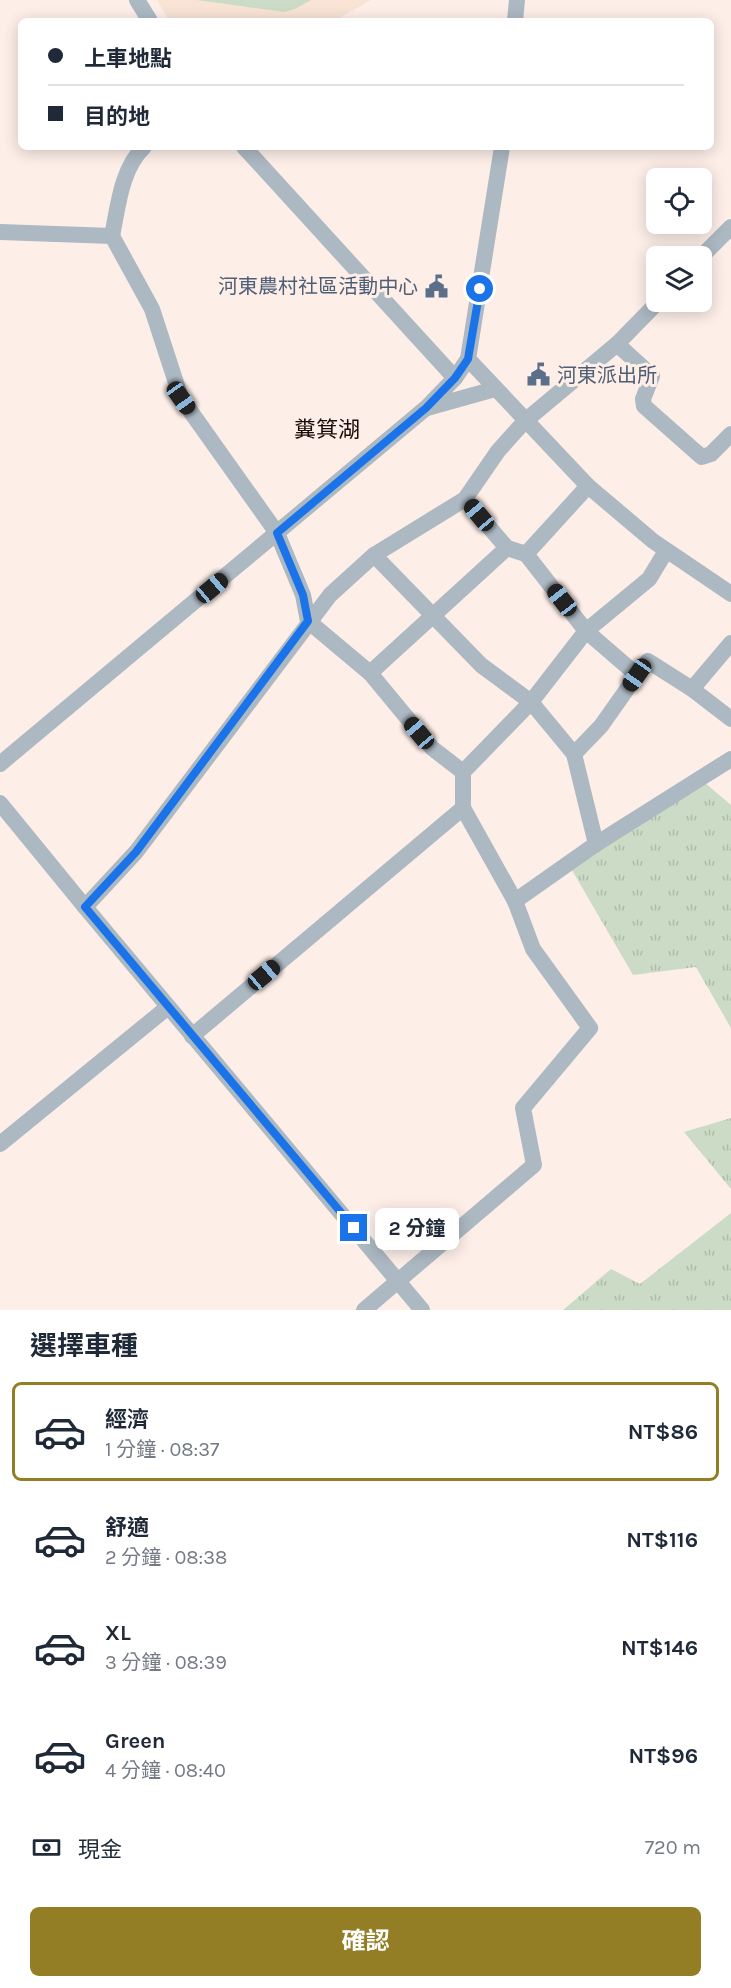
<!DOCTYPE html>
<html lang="zh-TW">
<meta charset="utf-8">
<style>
body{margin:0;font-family:Karla,"Noto Sans TC",sans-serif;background:#f6f6f7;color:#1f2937;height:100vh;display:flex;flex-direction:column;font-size:22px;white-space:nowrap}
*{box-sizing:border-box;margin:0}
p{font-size:20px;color:#747a83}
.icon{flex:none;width:33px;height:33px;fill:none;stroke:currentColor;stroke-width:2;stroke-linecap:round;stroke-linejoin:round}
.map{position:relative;height:1310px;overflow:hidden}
.panel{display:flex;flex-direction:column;background:#fff;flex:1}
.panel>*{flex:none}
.guide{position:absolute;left:18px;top:18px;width:696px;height:132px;border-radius:9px;box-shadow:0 3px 15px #0003;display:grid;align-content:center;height:132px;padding:0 30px;background:#fff}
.controls{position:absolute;left:646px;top:168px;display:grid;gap:12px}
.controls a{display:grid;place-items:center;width:66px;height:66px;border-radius:9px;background:#fff;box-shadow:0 3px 15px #0003;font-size:30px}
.end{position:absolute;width:27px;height:27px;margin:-14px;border:8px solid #1a73e8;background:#fff;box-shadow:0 0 0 3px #fff}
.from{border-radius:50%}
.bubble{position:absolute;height:42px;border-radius:9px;background:#fff;box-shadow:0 3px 15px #0003;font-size:20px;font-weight:700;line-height:42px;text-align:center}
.car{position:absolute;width:18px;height:36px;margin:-18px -9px;border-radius:8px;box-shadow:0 0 4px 2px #0007;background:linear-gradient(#222 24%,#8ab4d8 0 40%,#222 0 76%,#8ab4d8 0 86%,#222 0)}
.guide b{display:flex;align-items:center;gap:21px;height:57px;font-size:22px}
.guide b+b{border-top:2px solid #e0e1e3}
.guide i{width:15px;height:15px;background:#1f2937}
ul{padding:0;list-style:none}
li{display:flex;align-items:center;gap:18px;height:99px;margin:0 12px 9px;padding:0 18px;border:3px solid transparent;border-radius:9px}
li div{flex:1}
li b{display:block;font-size:22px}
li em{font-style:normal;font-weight:700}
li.current{border-color:#947e25}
li>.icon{width:54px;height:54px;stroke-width:1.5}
h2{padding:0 30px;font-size:27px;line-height:72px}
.pay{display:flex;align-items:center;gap:15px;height:66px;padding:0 30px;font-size:22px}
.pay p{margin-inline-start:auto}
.cta{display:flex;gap:12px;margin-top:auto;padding:12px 30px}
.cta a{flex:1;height:69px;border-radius:9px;background:#947e25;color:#fff;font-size:24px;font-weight:700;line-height:69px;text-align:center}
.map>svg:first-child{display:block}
.education{fill:#f8e3d5}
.grass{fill:url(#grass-tufts)}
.pitch{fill:#cbdbc5}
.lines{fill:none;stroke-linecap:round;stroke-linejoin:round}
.minor{stroke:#acb8c2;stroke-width:16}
.route{stroke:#1a73e8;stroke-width:8}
.labels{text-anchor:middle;stroke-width:6;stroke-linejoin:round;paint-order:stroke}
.service-label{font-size:20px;fill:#4e5e75;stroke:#fdeee8;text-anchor:end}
.quarter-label{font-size:22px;fill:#180d08;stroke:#fdeee8}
</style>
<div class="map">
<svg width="731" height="1310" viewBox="0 0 731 1310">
<defs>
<pattern id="grass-tufts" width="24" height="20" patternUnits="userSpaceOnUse" patternTransform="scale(1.5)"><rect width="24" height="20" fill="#cbdbc5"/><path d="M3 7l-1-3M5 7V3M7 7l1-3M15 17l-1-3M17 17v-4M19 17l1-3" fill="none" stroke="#aebba8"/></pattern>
</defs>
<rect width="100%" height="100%" fill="#fdeee8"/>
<polygon class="education" points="157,0 371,0 334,21 169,21"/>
<g class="grass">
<polygon points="698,777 731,805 731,1028 696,967 633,975 569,865"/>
<polygon points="731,1118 731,1189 684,1132"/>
<polygon points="731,1213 731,1310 563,1310 611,1269 640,1284"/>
</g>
<polygon class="pitch" points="197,0 311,0 295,9 284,12"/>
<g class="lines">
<g class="minor">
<polyline points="137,0 150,21"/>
<polyline points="515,21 517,0"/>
<polyline points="244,147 455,378"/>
<polyline points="0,232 112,236 152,309 181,398 277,533 303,595 308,621 370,673 432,748 463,772"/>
<path d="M112 236C118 207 121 169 144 147"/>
<polyline points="702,256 731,227"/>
<polyline points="617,344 652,376 643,399 644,406 696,452 702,457 711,454 731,434"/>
<polyline points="468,359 588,486 653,541 731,594"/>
<polyline points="427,408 495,389"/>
<polyline points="465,499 507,548 526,554 586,631 637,675 648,661 692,689 731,719"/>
<polyline points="526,554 588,486"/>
<polyline points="374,555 481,665 531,702 574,754 596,844"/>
<polyline points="370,673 507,548"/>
<polyline points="692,689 731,643"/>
<polyline points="574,754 601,726 637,675"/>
<polyline points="0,764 426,408 455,378 468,359 502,147"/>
<polyline points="0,803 85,907 422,1310"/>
<polyline points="463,808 515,901"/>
<polyline points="85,907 136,852 330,595 374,555 465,499 498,451 525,421 617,344 658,302"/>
<polyline points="192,1036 463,808 463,772 531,702 586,631 649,579 666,551"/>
<polyline points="0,1144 168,1007"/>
<polyline points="364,1310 534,1165 523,1108 590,1028 533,949 515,901 596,844 731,759"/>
</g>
</g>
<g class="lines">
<polyline class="route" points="354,1228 85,907 136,852 308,621 303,595 277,533 426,408 455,378 468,359 480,289"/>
</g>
<defs>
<symbol id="civic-bare" viewBox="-9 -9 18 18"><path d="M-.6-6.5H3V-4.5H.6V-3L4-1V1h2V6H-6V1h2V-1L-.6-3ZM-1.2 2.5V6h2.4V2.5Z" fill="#5c6f8a" stroke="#fdeee8" stroke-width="2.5" paint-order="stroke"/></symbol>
</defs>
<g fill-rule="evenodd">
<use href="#civic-bare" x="420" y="270" width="33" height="33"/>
<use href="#civic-bare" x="522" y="358" width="33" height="33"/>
</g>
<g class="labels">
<g class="service-label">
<text x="418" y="293">河東農村社區活動中心</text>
<text x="557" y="382" text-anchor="start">河東派出所</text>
</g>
<g class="quarter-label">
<text x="327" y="437">糞箕湖</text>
</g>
</g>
</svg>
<div class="controls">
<a><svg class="icon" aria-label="locate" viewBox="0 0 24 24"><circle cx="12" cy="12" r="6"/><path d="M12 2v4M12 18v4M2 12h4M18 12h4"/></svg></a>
<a><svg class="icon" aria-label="layers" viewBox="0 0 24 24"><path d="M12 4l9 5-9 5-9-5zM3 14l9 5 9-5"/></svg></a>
</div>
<i class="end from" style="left:480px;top:289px"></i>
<i class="end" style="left:354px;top:1228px"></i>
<div class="bubble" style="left:375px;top:1208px;width:84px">2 分鐘</div>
<i class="car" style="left:181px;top:398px;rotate:145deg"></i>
<i class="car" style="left:479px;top:515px;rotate:320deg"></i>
<i class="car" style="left:212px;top:588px;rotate:50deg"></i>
<i class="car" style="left:562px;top:600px;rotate:322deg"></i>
<i class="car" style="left:637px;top:675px;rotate:215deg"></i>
<i class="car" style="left:419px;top:733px;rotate:320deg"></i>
<i class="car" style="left:264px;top:975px;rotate:50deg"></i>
<div class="guide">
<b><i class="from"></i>上車地點</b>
<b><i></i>目的地</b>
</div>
</div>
<section class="panel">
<h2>選擇車種</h2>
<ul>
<li class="current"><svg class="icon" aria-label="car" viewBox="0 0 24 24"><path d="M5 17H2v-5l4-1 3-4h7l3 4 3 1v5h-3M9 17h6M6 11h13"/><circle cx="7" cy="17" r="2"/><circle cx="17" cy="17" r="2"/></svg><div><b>經濟</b><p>1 分鐘 · 08:37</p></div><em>NT$86</em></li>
<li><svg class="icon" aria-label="car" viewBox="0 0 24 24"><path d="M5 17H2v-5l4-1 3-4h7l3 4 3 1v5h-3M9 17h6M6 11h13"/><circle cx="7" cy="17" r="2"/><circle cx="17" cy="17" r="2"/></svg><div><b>舒適</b><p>2 分鐘 · 08:38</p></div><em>NT$116</em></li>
<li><svg class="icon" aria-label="car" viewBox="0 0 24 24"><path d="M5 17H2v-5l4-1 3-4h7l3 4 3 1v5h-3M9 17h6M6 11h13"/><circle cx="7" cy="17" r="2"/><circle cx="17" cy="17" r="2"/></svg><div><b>XL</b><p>3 分鐘 · 08:39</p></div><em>NT$146</em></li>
<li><svg class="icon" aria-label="car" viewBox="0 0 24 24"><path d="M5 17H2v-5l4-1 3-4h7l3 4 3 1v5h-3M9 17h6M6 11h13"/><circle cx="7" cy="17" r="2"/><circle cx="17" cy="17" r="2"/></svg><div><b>Green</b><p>4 分鐘 · 08:40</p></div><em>NT$96</em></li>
</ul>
<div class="pay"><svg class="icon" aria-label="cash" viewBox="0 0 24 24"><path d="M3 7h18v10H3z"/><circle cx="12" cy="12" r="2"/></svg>現金<p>720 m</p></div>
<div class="cta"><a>確認</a></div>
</section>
